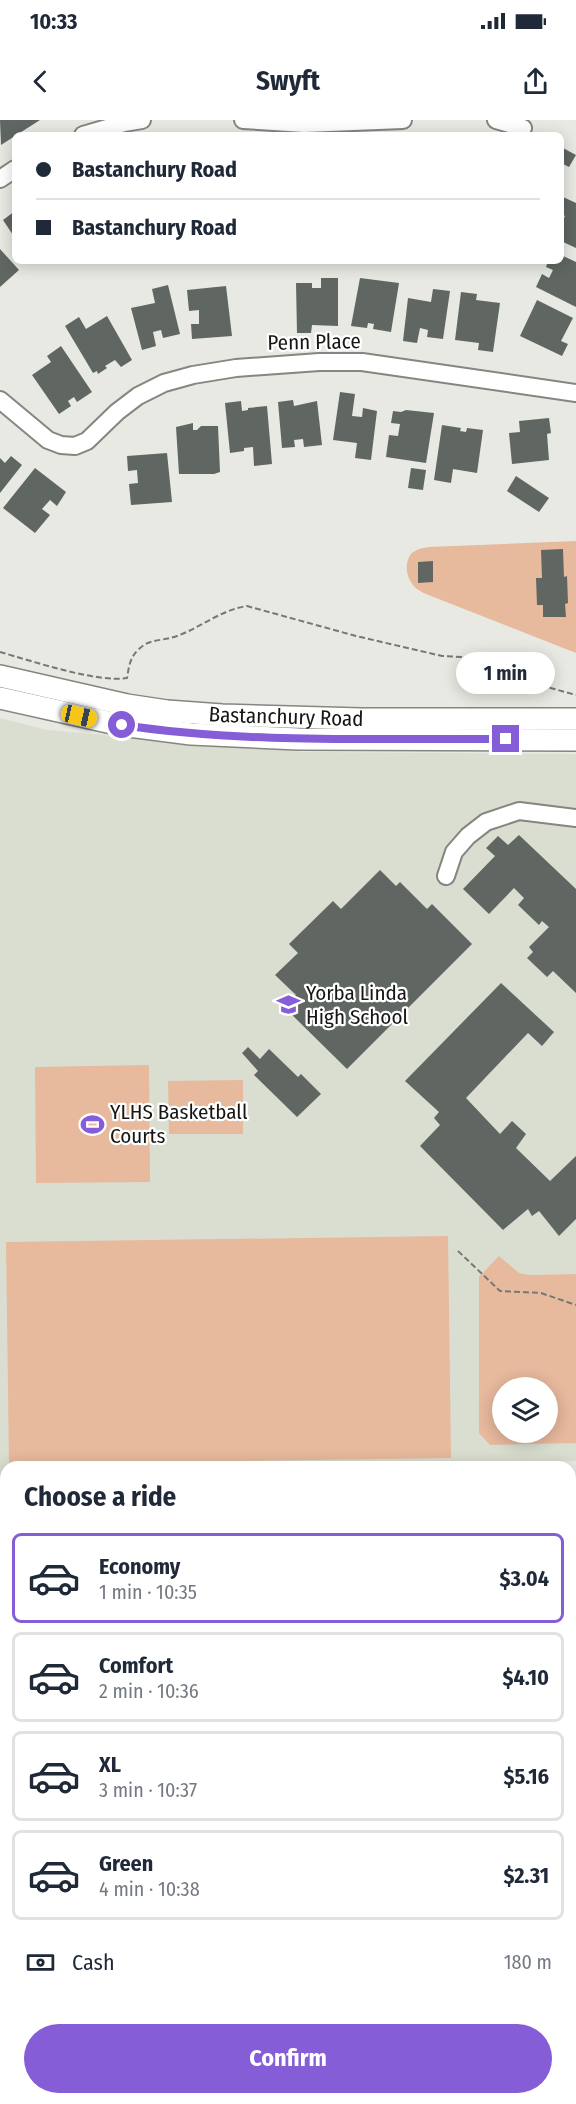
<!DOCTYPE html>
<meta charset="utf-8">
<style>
body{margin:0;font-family:"Fira Sans Condensed",sans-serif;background:#f6f6f7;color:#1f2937;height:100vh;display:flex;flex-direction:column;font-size:22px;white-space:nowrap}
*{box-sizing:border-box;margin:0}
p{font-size:20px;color:#747a83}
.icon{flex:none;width:33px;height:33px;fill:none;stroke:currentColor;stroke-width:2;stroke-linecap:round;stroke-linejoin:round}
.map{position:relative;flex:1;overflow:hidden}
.sheet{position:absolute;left:0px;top:1341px;width:576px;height:644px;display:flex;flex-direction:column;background:#fff;border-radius:18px 18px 0 0;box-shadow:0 3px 15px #0003}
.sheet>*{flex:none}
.banner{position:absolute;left:12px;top:12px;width:552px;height:132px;border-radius:9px;box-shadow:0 3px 15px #0003;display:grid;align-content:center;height:132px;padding:0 24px;background:#fff}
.controls{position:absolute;left:492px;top:1257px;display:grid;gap:12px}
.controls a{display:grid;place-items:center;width:66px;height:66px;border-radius:50%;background:#fff;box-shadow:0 3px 15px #0003;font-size:30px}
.end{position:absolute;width:27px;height:27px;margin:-14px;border:8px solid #845dd7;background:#fff;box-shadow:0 0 0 3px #fff}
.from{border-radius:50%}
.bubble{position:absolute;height:42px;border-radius:21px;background:#fff;box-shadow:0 3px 15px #0003;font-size:20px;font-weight:700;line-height:42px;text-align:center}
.car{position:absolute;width:18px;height:36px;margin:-18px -9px;border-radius:8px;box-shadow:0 0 4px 2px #0007;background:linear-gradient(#f5c518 24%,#345 0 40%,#f5c518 0 76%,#345 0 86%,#f5c518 0)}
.banner b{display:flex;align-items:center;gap:21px;height:57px;font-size:22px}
.banner b+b{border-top:2px solid #e0e1e3}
.banner i{width:15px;height:15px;background:#1f2937}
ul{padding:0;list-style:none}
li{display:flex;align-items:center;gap:18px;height:90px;margin:0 12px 9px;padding:0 12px;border:3px solid #e0e1e3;border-radius:9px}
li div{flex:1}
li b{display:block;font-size:22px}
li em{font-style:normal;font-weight:700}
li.on{border-color:#845dd7}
li>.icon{width:54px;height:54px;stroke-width:1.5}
h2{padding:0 24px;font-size:27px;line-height:72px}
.pay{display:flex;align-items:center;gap:15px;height:66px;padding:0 24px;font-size:22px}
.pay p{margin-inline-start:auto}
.action{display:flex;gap:12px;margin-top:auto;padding:12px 24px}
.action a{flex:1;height:69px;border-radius:36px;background:#845dd7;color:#fff;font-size:24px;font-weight:700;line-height:69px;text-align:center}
.status{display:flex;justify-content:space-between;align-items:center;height:42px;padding:0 30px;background:#fff;direction:ltr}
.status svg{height:16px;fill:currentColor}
header{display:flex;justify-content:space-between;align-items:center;height:78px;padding:0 24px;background:#fff;font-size:27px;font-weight:700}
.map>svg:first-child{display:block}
.built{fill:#d9ded0;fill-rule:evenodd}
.green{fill:#e7b99d;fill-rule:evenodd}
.building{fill:#606662}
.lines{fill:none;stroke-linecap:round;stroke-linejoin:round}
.minor-casing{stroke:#84867f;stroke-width:20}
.major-casing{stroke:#84867f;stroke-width:24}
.path{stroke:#777873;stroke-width:2;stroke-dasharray:6 3;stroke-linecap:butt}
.minor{stroke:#fff;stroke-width:16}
.major{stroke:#fff;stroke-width:21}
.route{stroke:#845dd7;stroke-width:8}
.labels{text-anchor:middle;stroke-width:4.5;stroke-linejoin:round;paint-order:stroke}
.street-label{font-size:21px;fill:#161714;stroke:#fff}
.poi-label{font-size:21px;fill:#161714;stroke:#fff;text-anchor:start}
</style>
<div class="status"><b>10:33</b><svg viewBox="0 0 49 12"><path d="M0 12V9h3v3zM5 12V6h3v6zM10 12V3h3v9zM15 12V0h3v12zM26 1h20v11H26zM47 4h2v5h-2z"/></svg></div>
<header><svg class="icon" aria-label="back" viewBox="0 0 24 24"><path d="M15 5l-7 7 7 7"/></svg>Swyft<svg class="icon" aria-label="share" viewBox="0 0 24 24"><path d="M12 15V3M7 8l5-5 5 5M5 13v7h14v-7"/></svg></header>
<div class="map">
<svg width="576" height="1984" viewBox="0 0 576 1984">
<rect width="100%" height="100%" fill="#e7e9e2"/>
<path class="built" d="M0 598 47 610 303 632 576 634V1154L529 1155 519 1153 499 1136 479 1158 576 1203V1341H455L329 1347H6V1363H0ZM502 1268H548V1312H502Z"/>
<g class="green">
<path d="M576 421V533L431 476C426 474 421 472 417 469 407 462 403 444 411 434 416 429 423 428 429 427Z"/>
<polygon points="149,945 150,1062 36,1063 35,947"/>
<polygon points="243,960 243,1014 169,1014 168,961"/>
<polygon points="448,1116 451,1338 9,1344 6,1122"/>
<path d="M499 1136 519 1153 529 1155 576 1154V1323L490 1325 479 1313V1157ZM502 1268H548V1312H502Z"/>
<polygon points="26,1978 240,1979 237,1984 0,1984"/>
</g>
<g class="building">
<polygon points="0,0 40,0 1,25"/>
<polygon points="561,27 576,35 569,47 561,43"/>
<polygon points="561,76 576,83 576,128 561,121 561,104 565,96 561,94"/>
<polygon points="15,91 15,118 3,100"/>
<polygon points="0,129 19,150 0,167"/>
<polygon points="561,135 576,142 576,187 536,167 542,154 549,158 553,150 546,147 548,141 561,141"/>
<polygon points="321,158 338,158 338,206 312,205 311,213 297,213 296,163 312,163 312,168 321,168"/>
<polygon points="360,158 399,163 391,212 373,209 374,204 368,203 367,208 351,206"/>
<polygon points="168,165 180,214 163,218 161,210 153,212 156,226 142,230 131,188 155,183 152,169"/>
<polygon points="226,166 232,216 192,219 191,204 199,204 199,190 189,191 187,170"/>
<polygon points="433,169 450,171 443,219 427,217 428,210 420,208 417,223 403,221 408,178 431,182"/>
<polygon points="461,172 477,174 476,180 500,183 493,232 478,230 479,223 455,220"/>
<polygon points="537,180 573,198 561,221 568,224 562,236 520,216"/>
<polygon points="107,196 132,240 121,247 115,240 105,246 107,248 98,254 97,251 93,253 65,206 79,197 86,209"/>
<polygon points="61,226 92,272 77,282 74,277 68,281 71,286 59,294 32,255 51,242 47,236"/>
<polygon points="340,272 355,274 352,296 362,297 363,288 377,291 371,340 355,338 357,323 333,320"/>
<polygon points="293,280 294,286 317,281 322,325 304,327 303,319 294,320 295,327 282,328 278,282"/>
<polygon points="241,281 242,291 248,290 248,288 267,286 272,344 254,346 253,327 244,328 244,331 230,333 225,283"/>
<polygon points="406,290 434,293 426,343 386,337 389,315 398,316 400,304 391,303 393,291 401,292"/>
<polygon points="549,298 551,313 547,314 549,340 512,344 509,313 520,312 519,301"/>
<polygon points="193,303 193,310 197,310 201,306 218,306 220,352 214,354 179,354 176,307"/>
<polygon points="442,305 461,308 460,311 466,312 467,308 483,310 477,353 453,349 451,363 434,360"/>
<polygon points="167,333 172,382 131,385 129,364 138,363 137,350 128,351 127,336"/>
<polygon points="11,336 22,345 0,373 0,338 5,343"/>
<polygon points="35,348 66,372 57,386 50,380 42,389 50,395 35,413 3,388"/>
<polygon points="411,348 426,350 423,370 408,368"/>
<polygon points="516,356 549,378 539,392 507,371"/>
<polygon points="563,429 564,457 567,456 568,483 565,484 566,497 543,497 543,485 537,485 536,458 542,458 541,430"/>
<polygon points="433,441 433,462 418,463 418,442"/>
<polygon points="519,715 576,769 576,873 553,851 547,857 527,838 533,832 529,827 549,807 542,801 539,805 518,785 524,778 514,768 489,794 463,769 495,736 486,728 498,716 508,725"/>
<polygon points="380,750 396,766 400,762 427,789 432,784 472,824 347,949 284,887 296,875 275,855 298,833 289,824 333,781 341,789"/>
<polygon points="501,863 554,912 542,926 528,913 466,978 500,1014 512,1001 526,1014 516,1028 550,1061 576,1036 576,1099 559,1116 539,1091 532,1096 528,1089 503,1110 420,1026 440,1005 434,998 439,992 405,961"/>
<polygon points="248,927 260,939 269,929 298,957 301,954 321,974 297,997 254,955 258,951 242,933"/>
<rect x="0" y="1433" width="6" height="33"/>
<polygon points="576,1508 576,1546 570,1546 570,1509"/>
<polygon points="0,1530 4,1530 5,1547 0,1548"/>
<polygon points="576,1613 576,1651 570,1654 570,1616"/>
<rect x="0" y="1617" width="6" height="33"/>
<polygon points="0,1737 6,1737 6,1754 0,1755"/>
<polygon points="5,1821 6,1855 0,1857 0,1822"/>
<polygon points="6,1931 6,1947 0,1933"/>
<polygon points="343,1978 369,1978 362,1984 348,1984"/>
</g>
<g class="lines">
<defs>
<g id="minor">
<polyline points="243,0 304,4 403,0"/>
<polyline points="496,0 523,8"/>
<polyline points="83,15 124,3 142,0"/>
<polyline points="0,59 15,49"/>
<polyline points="0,280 48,320 61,325 75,326 87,321 117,292 138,276 164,263 193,255 236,248 319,242 362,242 576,273"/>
<polyline points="446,756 454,732 468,716 486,702 519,691 576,698"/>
<polyline points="570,1483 576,1483"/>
<polyline points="0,1495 6,1495"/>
<polyline points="570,1586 576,1582"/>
<polyline points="0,1686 6,1683"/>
<polyline points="570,1865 576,1887"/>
<polyline points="0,1890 6,1888"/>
</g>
<g id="major">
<path id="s1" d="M0 556 127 585 167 591 222 595 361 599H576"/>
<polyline points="0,578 121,605 191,614 298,619 576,620"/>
<polyline points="570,1725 576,1721"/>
<polyline points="570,1752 576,1749"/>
<polyline points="247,1984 250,1978"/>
<polyline points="275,1984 279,1978"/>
</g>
</defs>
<use href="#minor" class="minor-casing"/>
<use href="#major" class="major-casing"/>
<g class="path">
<path d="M0 532C32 541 97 563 127 558 129 546 130 537 139 529 149 519 161 521 174 517 199 509 220 490 247 486L356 516 442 536 461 537 522 556 547 567 576 575"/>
<polyline points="458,1131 500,1171 541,1173 576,1185"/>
</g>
<use href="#minor" class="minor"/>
<use href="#major" class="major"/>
</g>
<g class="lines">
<path class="route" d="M122 605C249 624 378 618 506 619"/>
</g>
<defs>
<symbol id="school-bare" viewBox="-9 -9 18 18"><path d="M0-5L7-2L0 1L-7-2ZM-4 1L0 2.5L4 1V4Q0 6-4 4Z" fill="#845dd7" stroke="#fff" stroke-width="2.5" paint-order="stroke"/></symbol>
<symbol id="stadium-bare" viewBox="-9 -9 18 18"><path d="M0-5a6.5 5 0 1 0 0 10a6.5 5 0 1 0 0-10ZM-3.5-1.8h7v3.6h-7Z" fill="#845dd7" stroke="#fff" stroke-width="2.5" paint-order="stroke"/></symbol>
</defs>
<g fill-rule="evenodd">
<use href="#school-bare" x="272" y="868" width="33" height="33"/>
<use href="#stadium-bare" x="76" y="988" width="33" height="33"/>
</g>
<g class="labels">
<g class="street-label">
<text transform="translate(314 222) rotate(-1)" y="7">Penn Place</text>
<text dy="7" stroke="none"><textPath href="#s1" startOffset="290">Bastanchury Road</textPath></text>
</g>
<g class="poi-label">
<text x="306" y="880">Yorba Linda<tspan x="306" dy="24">High School</tspan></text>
<text x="110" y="999">YLHS Basketball<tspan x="110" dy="24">Courts</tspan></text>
</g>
</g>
</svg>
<div class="controls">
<a><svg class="icon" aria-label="layers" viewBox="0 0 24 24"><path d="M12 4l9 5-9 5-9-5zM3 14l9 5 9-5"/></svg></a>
</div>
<i class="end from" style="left:122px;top:605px"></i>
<i class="end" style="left:506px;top:619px"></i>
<div class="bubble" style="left:456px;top:532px;width:99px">1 min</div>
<i class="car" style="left:79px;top:596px;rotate:103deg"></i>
<div class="banner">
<b><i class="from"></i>Bastanchury Road</b>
<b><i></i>Bastanchury Road</b>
</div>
<section class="sheet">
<h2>Choose a ride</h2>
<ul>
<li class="on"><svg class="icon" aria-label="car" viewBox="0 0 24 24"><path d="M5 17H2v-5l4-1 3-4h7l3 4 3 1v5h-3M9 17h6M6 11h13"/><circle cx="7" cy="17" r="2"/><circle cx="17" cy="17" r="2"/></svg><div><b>Economy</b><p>1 min · 10:35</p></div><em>$3.04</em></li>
<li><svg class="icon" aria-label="car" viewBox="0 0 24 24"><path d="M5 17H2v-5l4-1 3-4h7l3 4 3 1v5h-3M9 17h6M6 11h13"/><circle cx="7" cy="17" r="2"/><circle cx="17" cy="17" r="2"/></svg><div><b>Comfort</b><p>2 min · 10:36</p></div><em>$4.10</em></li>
<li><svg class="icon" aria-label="car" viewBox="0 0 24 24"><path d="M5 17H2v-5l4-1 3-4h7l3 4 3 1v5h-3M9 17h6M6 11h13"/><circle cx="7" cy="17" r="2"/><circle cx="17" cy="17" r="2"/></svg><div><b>XL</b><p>3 min · 10:37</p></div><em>$5.16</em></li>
<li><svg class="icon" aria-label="car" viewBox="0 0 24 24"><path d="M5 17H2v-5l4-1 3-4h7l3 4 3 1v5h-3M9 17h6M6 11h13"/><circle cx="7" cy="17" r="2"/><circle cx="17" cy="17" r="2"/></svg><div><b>Green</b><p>4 min · 10:38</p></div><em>$2.31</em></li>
</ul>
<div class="pay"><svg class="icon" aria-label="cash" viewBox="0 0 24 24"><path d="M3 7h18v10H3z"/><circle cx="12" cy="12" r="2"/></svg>Cash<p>180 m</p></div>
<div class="action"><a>Confirm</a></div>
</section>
</div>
